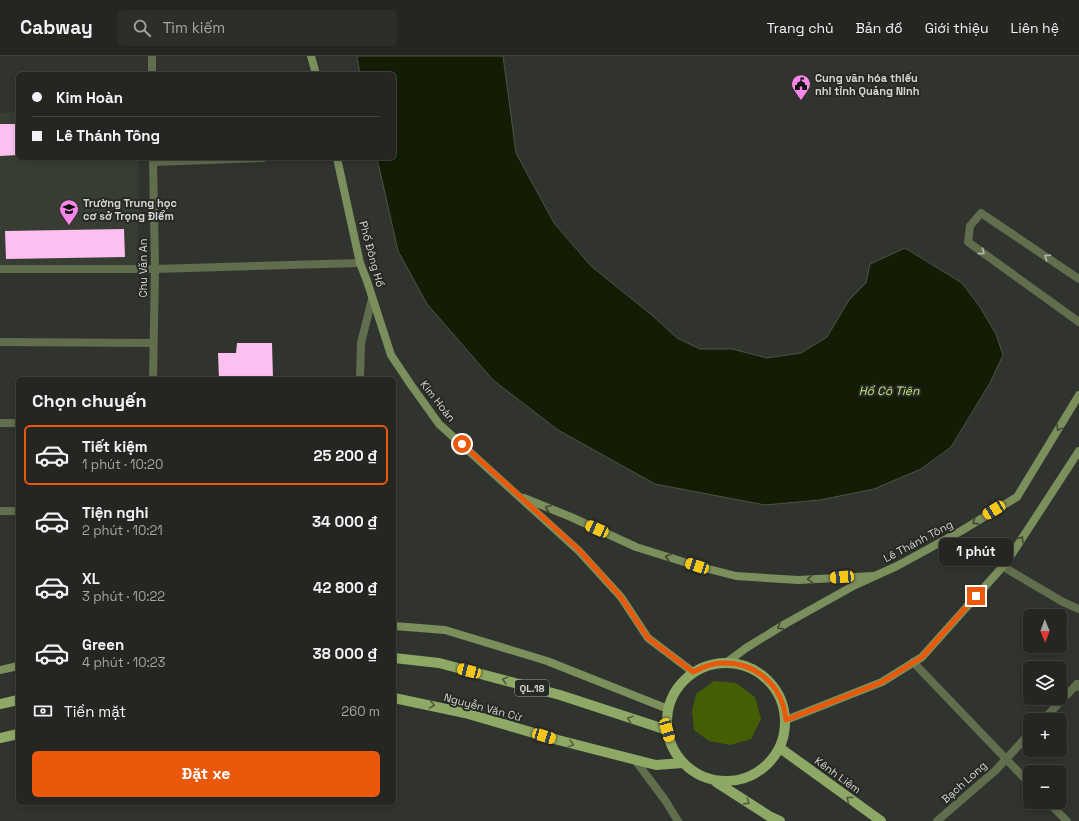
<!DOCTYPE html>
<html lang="vi">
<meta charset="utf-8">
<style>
body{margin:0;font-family:"Space Grotesk",sans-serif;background:#2d2e2a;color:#f1f3f6;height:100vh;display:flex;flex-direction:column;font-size:15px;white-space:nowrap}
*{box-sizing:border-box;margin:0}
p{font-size:13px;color:#a3a5a5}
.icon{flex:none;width:22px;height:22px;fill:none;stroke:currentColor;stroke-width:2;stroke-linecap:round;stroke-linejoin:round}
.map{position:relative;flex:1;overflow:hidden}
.side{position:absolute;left:16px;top:321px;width:380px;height:428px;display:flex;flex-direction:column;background:#252622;border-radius:6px;box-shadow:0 2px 6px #0003,0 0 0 1px #424340}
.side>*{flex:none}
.guide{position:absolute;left:16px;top:16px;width:380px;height:88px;border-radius:6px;box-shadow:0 2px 6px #0003,0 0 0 1px #424340;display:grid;align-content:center;height:88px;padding:0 16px;background:#252622}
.needle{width:26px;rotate:179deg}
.fabs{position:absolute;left:1023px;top:553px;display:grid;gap:8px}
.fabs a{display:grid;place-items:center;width:44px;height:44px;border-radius:6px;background:#252622;box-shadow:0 2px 6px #0003,0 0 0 1px #424340;font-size:20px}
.end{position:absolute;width:18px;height:18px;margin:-9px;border:5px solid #ea580c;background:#fff;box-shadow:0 0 0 2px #fff}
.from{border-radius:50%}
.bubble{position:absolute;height:28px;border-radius:6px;background:#252622;box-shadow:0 2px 6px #0003,0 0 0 1px #424340;font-size:13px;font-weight:700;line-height:28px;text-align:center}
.car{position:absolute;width:12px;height:24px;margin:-12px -6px;border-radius:5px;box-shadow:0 0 3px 1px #0007;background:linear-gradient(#f5c518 24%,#345 0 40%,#f5c518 0 76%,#345 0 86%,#f5c518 0)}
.guide b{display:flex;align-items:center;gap:14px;height:38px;font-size:15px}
.guide b+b{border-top:1px solid #424340}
.guide i{width:10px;height:10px;background:#f1f3f6}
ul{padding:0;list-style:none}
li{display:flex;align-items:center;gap:12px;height:60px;margin:0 8px 6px;padding:0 8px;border:2px solid transparent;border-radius:6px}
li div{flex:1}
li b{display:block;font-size:15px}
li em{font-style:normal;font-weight:700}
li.active{border-color:#ea580c}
li>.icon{width:36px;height:36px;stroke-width:1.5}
h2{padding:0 16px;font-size:18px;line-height:48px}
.pay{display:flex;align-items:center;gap:10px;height:44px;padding:0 16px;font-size:15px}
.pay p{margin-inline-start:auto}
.cta{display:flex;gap:8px;margin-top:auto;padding:8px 16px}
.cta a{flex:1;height:46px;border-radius:6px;background:#ea580c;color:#fff;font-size:16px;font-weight:700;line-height:46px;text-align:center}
header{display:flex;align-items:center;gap:24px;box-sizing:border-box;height:56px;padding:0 20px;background:#252622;border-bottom:1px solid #424340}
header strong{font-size:19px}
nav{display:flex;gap:22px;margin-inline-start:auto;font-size:14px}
.search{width:280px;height:36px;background:#2d2e2a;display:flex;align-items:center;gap:10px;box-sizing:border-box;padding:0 14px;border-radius:6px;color:#a3a5a5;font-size:15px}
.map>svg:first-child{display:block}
.built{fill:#383d33}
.green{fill:#445f03}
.water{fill:#131c04;stroke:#4d5442}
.building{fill:#fbc0f0}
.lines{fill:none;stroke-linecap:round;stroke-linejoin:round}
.lane{stroke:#616e4e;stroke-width:8}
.street{stroke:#616e4e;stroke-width:8}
.secondary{stroke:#7a8f5b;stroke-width:8}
.primary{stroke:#8ea965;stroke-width:10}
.oneway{stroke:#b2b6ab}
.oneway2{stroke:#404835}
.oneway3{stroke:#505c3f}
.route{stroke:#ea580c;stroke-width:5}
.labels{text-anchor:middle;stroke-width:4;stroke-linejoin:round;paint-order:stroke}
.shield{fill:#272925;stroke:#a0a19f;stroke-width:1}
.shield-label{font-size:10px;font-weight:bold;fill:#d4d5d3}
.poi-label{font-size:11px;font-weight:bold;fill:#d4d5d3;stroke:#272925;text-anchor:start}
.street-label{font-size:11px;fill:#d4d5d3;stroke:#272925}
.water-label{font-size:12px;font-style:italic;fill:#bfe97c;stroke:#272925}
</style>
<header>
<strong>Cabway</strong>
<div class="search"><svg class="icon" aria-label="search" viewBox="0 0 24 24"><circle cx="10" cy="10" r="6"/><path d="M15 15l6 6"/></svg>Tìm kiếm</div>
<nav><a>Trang chủ</a><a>Bản đồ</a><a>Giới thiệu</a><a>Liên hệ</a></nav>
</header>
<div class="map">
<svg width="1079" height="765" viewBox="0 0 1079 765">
<rect width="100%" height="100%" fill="#31332e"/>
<polygon class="built" points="18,56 18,102 139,102 137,210 0,209 0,57"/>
<polygon class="green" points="714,625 736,627 755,641 761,663 751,683 730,689 709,685 694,674 692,655 696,638"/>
<polygon class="water" points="357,0 503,0 516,97 554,167 591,210 653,260 677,282 700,293 732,293 767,302 801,297 827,281 849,244 866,227 870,208 905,192 962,227 980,251 996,278 1003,299 990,327 951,391 921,413 874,433 820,444 765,449 655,428 558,374 493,324 427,248 398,195 377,102 394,102 394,18 360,18"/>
<g class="building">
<polygon points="0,68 18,68 18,99 0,100"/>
<polygon points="124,173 125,201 6,203 5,175"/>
<polygon points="237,287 272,287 273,323 219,323 218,297 236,297"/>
</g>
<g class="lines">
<g class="lane">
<polyline points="153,106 263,102"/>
<polyline points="1079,223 981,157 970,170 968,186 1079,266"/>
</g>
<g class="street">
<polyline points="152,0 152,18"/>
<polyline points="0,213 155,213 360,207"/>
<polyline points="0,286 153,287"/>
<polyline points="153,323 155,213 153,102"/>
<polyline points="360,323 361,287 372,243"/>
<polyline points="0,367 18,367"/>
<polyline points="0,455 18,455"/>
<polyline points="1006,507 1007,513 1063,546 1079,553"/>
<polyline points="913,606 1030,728"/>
<polyline points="1043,664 1077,628 1079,631"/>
<polyline points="635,704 665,744 678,765"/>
<polyline points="1048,746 1067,765"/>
<polyline points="937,765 996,714 1030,677"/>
</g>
<g class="secondary">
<polyline points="311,0 316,18"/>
<polyline points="337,102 360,207 367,225 391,299 411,329 439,368 579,495 621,541 648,582 693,616"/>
<polyline points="524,442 571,461 636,491 697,510 736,520 798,524 874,520"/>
<polyline points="394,570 445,574 547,605 668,653"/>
<polyline points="726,607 746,592 785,568 855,529 897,510 961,475 1017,441 1079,339"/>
<polyline points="0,614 18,610"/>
<polyline points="786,664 882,626 922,601 1006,507 1079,395"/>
</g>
<g class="primary">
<polyline points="394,602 439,607 560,639 667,674"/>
<circle cx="726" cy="666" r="59"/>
<polyline points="394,642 465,657 558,684 656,709 683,707"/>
<polyline points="0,648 18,644"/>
<polyline points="0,682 18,678"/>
<polyline points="780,692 881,765"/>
<polyline points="716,726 769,760 780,765"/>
</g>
</g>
<defs><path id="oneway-chevron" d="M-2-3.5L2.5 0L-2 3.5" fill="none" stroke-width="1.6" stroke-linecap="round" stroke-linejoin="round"/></defs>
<g class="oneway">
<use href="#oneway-chevron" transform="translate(982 196) rotate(37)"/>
<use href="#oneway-chevron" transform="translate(1047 201) rotate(-146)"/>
</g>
<g class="oneway2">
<use href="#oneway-chevron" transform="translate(1059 372) rotate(121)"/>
<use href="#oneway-chevron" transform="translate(548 452) rotate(-158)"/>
<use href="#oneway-chevron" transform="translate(975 466) rotate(148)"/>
<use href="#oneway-chevron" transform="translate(1021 483) rotate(-57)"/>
<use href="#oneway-chevron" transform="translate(668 501) rotate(-162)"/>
<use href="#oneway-chevron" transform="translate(810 523) rotate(176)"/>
<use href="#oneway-chevron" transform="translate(780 571) rotate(148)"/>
</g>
<g class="oneway3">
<use href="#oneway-chevron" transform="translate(505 624) rotate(-165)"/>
<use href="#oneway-chevron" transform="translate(432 649) rotate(13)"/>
<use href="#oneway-chevron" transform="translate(630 663) rotate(-163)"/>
<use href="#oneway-chevron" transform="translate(571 688) rotate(15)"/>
<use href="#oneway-chevron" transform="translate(849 743) rotate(-144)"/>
<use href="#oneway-chevron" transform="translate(747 746) rotate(32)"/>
</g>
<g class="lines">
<path class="route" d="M462 388 579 494 621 541 648 582 693 616C704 611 714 606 726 607 752 607 776 625 783 649 785 654 785 659 786 664L882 626 922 601 976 540"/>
</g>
<defs>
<symbol id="civic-pin" viewBox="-11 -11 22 30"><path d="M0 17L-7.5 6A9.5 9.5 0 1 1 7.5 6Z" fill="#f987e9" stroke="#272925"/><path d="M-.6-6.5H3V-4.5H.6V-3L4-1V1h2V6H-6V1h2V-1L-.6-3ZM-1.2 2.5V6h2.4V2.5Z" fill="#111"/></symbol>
<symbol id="school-pin" viewBox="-11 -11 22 30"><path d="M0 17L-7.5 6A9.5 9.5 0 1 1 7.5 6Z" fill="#f987e9" stroke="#272925"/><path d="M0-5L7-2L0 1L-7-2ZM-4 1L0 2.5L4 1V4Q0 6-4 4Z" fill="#111"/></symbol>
</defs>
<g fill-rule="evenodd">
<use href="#civic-pin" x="790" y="17" width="22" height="30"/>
<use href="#school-pin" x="58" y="142" width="22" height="30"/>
</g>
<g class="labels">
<rect class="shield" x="515" y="624" width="34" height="16" rx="3"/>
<g class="shield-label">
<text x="532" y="636">QL.18</text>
</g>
<g class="poi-label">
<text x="815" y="26">Cung văn hóa thiếu<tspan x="815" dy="13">nhi tỉnh Quảng Ninh</tspan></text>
<text x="83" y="151">Trường Trung học<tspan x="83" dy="13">cơ sở Trọng Điểm</tspan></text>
</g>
<g class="street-label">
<text transform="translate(372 198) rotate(75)" y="4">Phố Đông Hồ</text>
<text transform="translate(143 212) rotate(-90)" y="4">Chu Văn An</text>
<text transform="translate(438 345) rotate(52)" y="4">Kim Hoàn</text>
<text transform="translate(918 485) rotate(-28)" y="4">Lê Thánh Tông</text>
<text transform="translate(483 651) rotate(15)" y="4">Nguyễn Văn Cừ</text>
<text transform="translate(838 719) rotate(36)" y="4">Kênh Liêm</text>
<text transform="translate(964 726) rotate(-42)" y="4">Bạch Long</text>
</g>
<g class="water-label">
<text x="889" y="339">Hồ Cô Tiên</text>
</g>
</g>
</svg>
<div class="fabs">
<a><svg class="needle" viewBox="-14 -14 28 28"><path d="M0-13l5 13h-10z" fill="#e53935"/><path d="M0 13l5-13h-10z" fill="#a3a5a5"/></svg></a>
<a><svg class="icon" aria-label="layers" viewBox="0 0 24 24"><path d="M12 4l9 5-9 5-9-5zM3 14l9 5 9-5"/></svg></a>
<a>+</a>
<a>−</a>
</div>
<i class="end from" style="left:462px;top:388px"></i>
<i class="end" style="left:976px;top:540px"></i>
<div class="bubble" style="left:939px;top:482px;width:74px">1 phút</div>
<i class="car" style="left:994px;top:454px;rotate:239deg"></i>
<i class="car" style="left:597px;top:473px;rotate:294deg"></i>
<i class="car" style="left:697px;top:510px;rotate:288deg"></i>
<i class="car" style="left:842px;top:521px;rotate:266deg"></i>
<i class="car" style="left:469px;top:615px;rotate:285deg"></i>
<i class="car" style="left:667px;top:674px;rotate:164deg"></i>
<i class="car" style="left:544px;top:680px;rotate:106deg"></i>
<div class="guide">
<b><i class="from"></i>Kim Hoàn</b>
<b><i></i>Lê Thánh Tông</b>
</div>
<section class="side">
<h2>Chọn chuyến</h2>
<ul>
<li class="active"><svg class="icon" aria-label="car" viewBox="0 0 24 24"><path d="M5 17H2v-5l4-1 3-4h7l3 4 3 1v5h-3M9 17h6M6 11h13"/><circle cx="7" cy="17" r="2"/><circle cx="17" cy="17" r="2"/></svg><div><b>Tiết kiệm</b><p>1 phút · 10:20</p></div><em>25 200 ₫</em></li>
<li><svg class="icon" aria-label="car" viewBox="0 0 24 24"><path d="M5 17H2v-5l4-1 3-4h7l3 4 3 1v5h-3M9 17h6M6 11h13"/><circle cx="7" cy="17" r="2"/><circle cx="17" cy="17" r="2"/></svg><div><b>Tiện nghi</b><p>2 phút · 10:21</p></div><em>34 000 ₫</em></li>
<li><svg class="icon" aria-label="car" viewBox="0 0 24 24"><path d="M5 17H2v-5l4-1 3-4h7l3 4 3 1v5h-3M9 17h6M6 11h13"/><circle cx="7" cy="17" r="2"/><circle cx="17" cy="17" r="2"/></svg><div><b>XL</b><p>3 phút · 10:22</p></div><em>42 800 ₫</em></li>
<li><svg class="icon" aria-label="car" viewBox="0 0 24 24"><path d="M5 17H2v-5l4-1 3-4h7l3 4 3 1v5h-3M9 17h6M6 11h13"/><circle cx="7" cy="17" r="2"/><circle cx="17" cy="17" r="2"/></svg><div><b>Green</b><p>4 phút · 10:23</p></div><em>38 000 ₫</em></li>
</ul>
<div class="pay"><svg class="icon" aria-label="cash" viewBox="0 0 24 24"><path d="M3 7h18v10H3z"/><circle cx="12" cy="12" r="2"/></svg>Tiền mặt<p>260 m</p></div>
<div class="cta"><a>Đặt xe</a></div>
</section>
</div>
